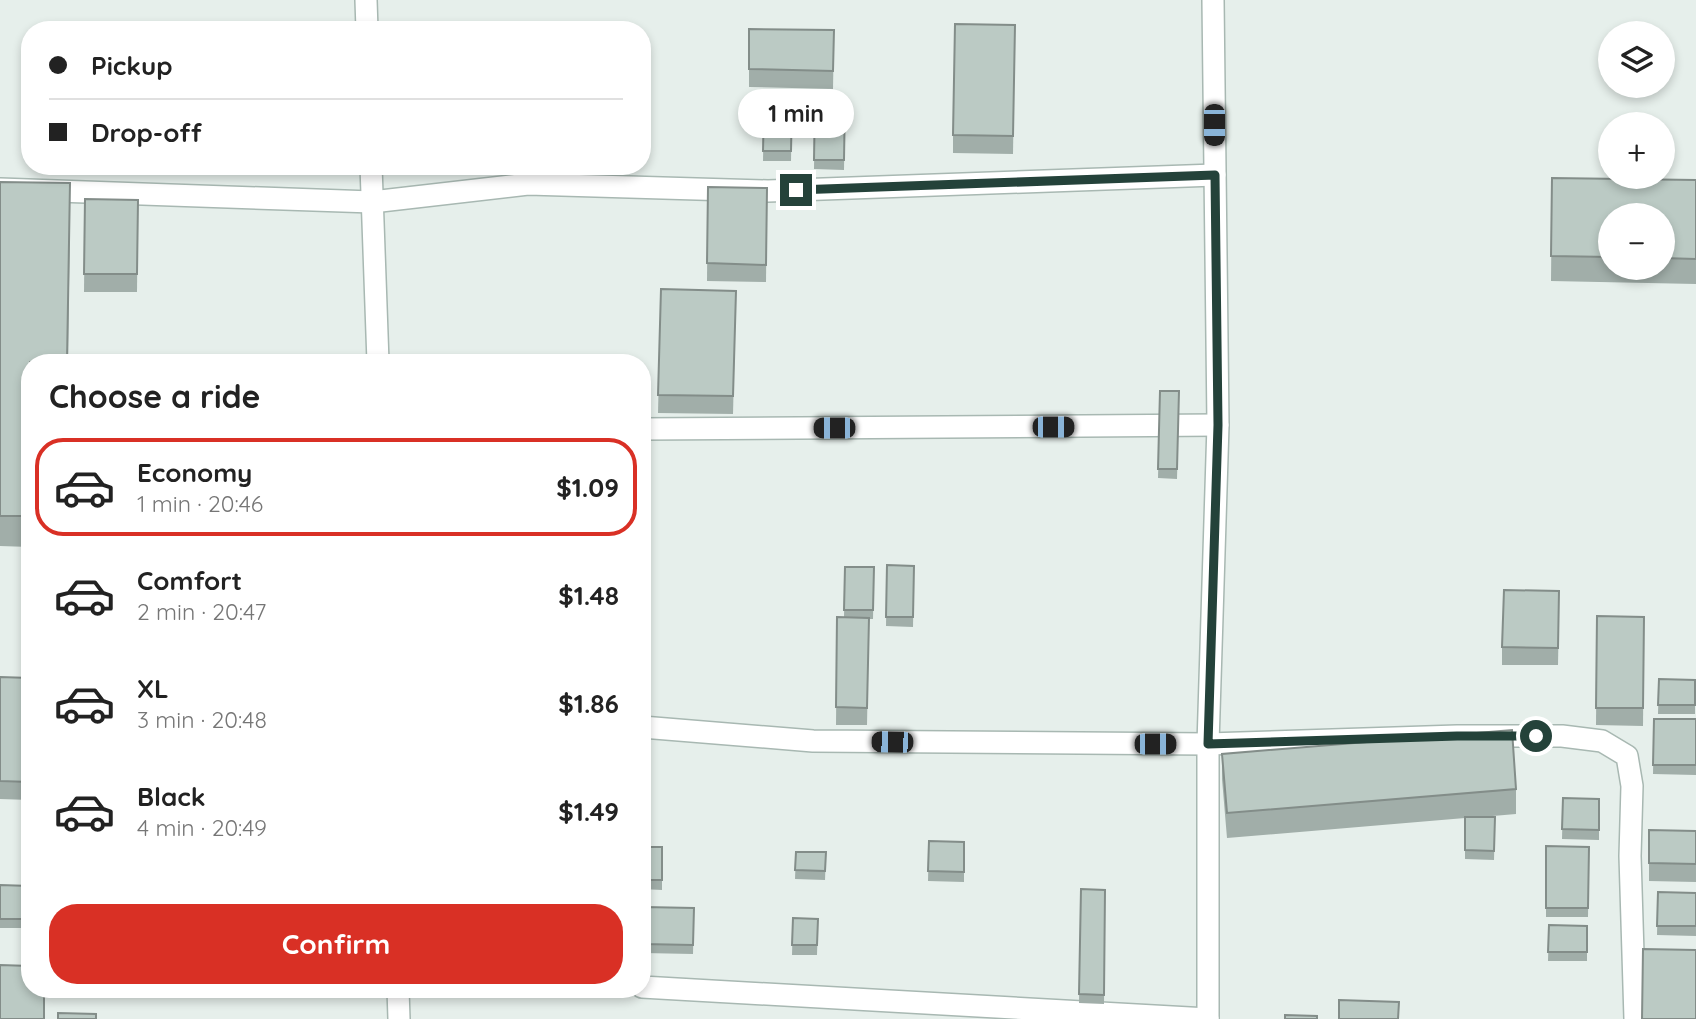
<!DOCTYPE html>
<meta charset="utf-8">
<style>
body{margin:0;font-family:Quicksand,sans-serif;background:#f6f6f6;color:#222;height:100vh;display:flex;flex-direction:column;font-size:26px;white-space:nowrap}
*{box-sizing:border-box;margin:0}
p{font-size:23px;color:#767676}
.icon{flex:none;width:38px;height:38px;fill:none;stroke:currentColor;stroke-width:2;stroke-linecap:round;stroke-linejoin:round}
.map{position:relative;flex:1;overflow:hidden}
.drawer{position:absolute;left:21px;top:354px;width:630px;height:644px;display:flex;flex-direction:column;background:#fff;border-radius:28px;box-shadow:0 4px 10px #0003}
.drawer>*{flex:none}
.hud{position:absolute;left:21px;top:21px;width:630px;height:154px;border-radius:28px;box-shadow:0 4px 10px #0003;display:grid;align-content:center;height:154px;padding:0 28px;background:#fff}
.tools{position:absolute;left:1598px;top:21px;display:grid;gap:14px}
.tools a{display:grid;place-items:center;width:77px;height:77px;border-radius:50%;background:#fff;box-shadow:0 4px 10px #0003;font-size:35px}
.end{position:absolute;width:32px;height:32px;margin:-16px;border:9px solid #24423a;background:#fff;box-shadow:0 0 0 4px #fff}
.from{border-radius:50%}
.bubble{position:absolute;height:49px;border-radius:24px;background:#fff;box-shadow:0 4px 10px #0003;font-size:23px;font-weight:700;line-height:49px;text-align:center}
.car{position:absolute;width:21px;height:42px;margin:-21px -10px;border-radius:9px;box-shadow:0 0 5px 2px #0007;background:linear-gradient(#222 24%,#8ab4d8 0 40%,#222 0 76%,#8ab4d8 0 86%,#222 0)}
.hud b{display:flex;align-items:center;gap:24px;height:66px;font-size:26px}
.hud b+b{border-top:2px solid #e0e0e0}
.hud i{width:18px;height:18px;background:#222}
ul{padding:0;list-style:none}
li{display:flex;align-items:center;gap:21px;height:98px;margin:0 14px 10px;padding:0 14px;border:4px solid transparent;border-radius:28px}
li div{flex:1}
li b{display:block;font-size:26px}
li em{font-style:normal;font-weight:700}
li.on{border-color:#d93025}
li>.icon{width:63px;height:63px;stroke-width:1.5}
h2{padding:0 28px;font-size:32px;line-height:84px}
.primary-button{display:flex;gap:14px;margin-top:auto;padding:14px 28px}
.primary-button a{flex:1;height:80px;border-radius:28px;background:#d93025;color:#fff;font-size:28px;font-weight:700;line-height:80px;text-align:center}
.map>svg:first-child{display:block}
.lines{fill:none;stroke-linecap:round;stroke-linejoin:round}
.minor-casing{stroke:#a8b8b2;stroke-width:24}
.minor{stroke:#fff;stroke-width:21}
.wall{fill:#a1aea9;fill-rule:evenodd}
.building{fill:#bbcac4;stroke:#838d89;stroke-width:2}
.route{stroke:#24423a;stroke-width:9}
</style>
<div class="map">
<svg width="1696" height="1019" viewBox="0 0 1696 1019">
<rect width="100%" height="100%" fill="#e6efeb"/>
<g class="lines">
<defs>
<g id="minor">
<polyline points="366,0 367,30"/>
<polyline points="371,166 378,362"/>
<polyline points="0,189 372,202 528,184 768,191 1215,175"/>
<polyline points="642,429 1218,425"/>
<polyline points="642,727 813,741 1208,744 1457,736 1562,736 1602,741 1627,756 1632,786 1630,856 1635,1019"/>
<polyline points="642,987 1208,1019"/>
<polyline points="398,989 399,1019"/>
<polyline points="1208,1019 1208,744 1218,425 1213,0"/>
</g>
</defs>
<use href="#minor" class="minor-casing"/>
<use href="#minor" class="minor"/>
</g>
<g class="wall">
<polygon points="1015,25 1013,154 953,153 953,135"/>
<polygon points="749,29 834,30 833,89 749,87"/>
<polygon points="815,97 845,98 844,170 814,169"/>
<polygon points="764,103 792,104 791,161 763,161"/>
<path d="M1552 178 1696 180V284L1551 281ZM1610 215H1662V268H1610Z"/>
<polygon points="0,182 70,213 68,362 30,362 30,547 0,546"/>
<polygon points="708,187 767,188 766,282 707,281"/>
<polygon points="85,199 138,200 137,292 84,292"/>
<polygon points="661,289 736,291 733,414 658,413"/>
<polygon points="1160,391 1179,391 1177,479 1158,478"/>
<polygon points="887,565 914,566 913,627 886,626"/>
<polygon points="845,567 874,567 873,619 869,619 867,725 836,725 837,617 844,617"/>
<polygon points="1559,609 1558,665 1502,665 1502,647"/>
<polygon points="1597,616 1644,617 1643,726 1596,725"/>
<polygon points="0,677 30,678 30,800 0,799"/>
<polygon points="1659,679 1695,680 1695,714 1658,714"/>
<polygon points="1654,719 1696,719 1696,775 1653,774"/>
<polygon points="1222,754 1516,789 1516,814 1481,817 1495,817 1494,860 1465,859 1465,818 1227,838 1222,779"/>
<polygon points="1563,798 1599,799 1599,840 1562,839"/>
<polygon points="1649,830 1696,831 1696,882 1649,881"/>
<polygon points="929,841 964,842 964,882 928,881"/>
<polygon points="1546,846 1589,847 1588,917 1546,917"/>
<polygon points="643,847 662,847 662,890 642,889"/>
<polygon points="796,852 826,852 825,880 795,879"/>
<polygon points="0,885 30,886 30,928 0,928"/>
<polygon points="1081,889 1105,890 1104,1004 1079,1003"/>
<polygon points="1658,892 1696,893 1696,936 1657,935"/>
<polygon points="644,907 694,908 693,954 643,953"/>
<polygon points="793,918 818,919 817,955 792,955"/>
<polygon points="1549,925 1587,926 1587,961 1548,961"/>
</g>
<g class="building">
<polygon points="955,24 1015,25 1013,136 953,135"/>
<polygon points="749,29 834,30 833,71 749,69"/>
<polygon points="815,97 845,98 844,160 814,160"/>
<polygon points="764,103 792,104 791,151 763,151"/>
<polygon points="1552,178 1696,180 1696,259 1662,258 1662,215 1610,215 1610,257 1551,256"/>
<polygon points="0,182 70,183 67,362 30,362 30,516 0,516"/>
<polygon points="708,187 767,188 766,265 707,263"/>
<polygon points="85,199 138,200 137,274 84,274"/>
<polygon points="661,289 736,291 733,396 658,395"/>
<polygon points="1160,391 1179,391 1177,469 1158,469"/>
<polygon points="887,565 914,566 913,617 886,617"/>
<polygon points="845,567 874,567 873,610 844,610"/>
<polygon points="1504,590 1559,591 1558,648 1502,647"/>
<polygon points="1597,616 1644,617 1643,708 1596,708"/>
<polygon points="837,617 869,618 867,708 836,707"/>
<polygon points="0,677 30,678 30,782 0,781"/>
<polygon points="1659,679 1695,680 1695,705 1658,705"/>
<polygon points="1654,719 1696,719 1696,765 1653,765"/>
<polygon points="1512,730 1516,789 1227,813 1222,754"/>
<polygon points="1563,798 1599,799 1599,830 1562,829"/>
<polygon points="1465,817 1495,817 1494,851 1465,850"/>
<polygon points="1649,830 1696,831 1696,864 1649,863"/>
<polygon points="929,841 964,842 964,872 928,871"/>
<polygon points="1546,846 1589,847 1588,908 1546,908"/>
<polygon points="643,847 662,847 662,880 642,880"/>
<polygon points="796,852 826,852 825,871 795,870"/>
<polygon points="0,885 30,886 30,919 0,919"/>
<polygon points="1081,889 1105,890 1104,995 1079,994"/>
<polygon points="1658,892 1696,893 1696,926 1657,926"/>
<polygon points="644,907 694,908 693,945 643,944"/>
<polygon points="793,918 818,919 817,945 792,945"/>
<polygon points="1549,925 1587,926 1587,952 1548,952"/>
<polygon points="1643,949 1696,950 1696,1019 1642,1019"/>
<polygon points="0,965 30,966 30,989 44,989 44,1019 0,1019"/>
<polygon points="1339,1000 1399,1002 1398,1019 1339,1019"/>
<polygon points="58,1013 96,1014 96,1019 58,1019"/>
<polygon points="1285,1015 1317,1016 1317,1019 1285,1019"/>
</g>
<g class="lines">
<polyline class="route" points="796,190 1215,175 1218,425 1208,744 1457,736 1536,736"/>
</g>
</svg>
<div class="tools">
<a><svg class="icon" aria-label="layers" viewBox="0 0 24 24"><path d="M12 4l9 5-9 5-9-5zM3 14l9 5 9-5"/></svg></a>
<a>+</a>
<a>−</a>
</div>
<i class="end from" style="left:1536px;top:736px"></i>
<i class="end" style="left:796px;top:190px"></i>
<div class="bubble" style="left:738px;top:89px;width:116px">1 min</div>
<i class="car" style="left:1214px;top:125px;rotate:180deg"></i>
<i class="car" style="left:1053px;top:427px;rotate:90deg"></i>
<i class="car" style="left:834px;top:428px;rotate:270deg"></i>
<i class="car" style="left:892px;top:742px;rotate:271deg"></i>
<i class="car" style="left:1155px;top:744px;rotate:90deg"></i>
<div class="hud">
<b><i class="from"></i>Pickup</b>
<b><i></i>Drop-off</b>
</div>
<section class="drawer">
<h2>Choose a ride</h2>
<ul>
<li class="on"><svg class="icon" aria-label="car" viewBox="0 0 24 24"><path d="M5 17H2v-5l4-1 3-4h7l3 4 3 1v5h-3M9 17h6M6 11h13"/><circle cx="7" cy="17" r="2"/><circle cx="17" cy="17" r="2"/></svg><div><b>Economy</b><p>1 min · 20:46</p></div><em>$1.09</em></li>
<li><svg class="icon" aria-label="car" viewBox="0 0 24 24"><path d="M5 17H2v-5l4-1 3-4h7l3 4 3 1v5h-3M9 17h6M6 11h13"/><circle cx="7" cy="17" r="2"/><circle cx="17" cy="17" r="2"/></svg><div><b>Comfort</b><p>2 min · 20:47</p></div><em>$1.48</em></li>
<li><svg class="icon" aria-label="car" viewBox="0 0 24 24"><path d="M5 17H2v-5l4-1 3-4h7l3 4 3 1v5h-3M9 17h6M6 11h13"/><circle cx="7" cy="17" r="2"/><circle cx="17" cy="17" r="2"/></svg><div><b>XL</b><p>3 min · 20:48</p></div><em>$1.86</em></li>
<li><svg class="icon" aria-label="car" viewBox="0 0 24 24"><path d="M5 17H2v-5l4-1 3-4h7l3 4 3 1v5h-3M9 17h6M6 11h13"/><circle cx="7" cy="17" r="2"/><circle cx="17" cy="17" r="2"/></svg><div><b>Black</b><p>4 min · 20:49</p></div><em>$1.49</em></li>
</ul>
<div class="primary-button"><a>Confirm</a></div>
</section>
</div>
